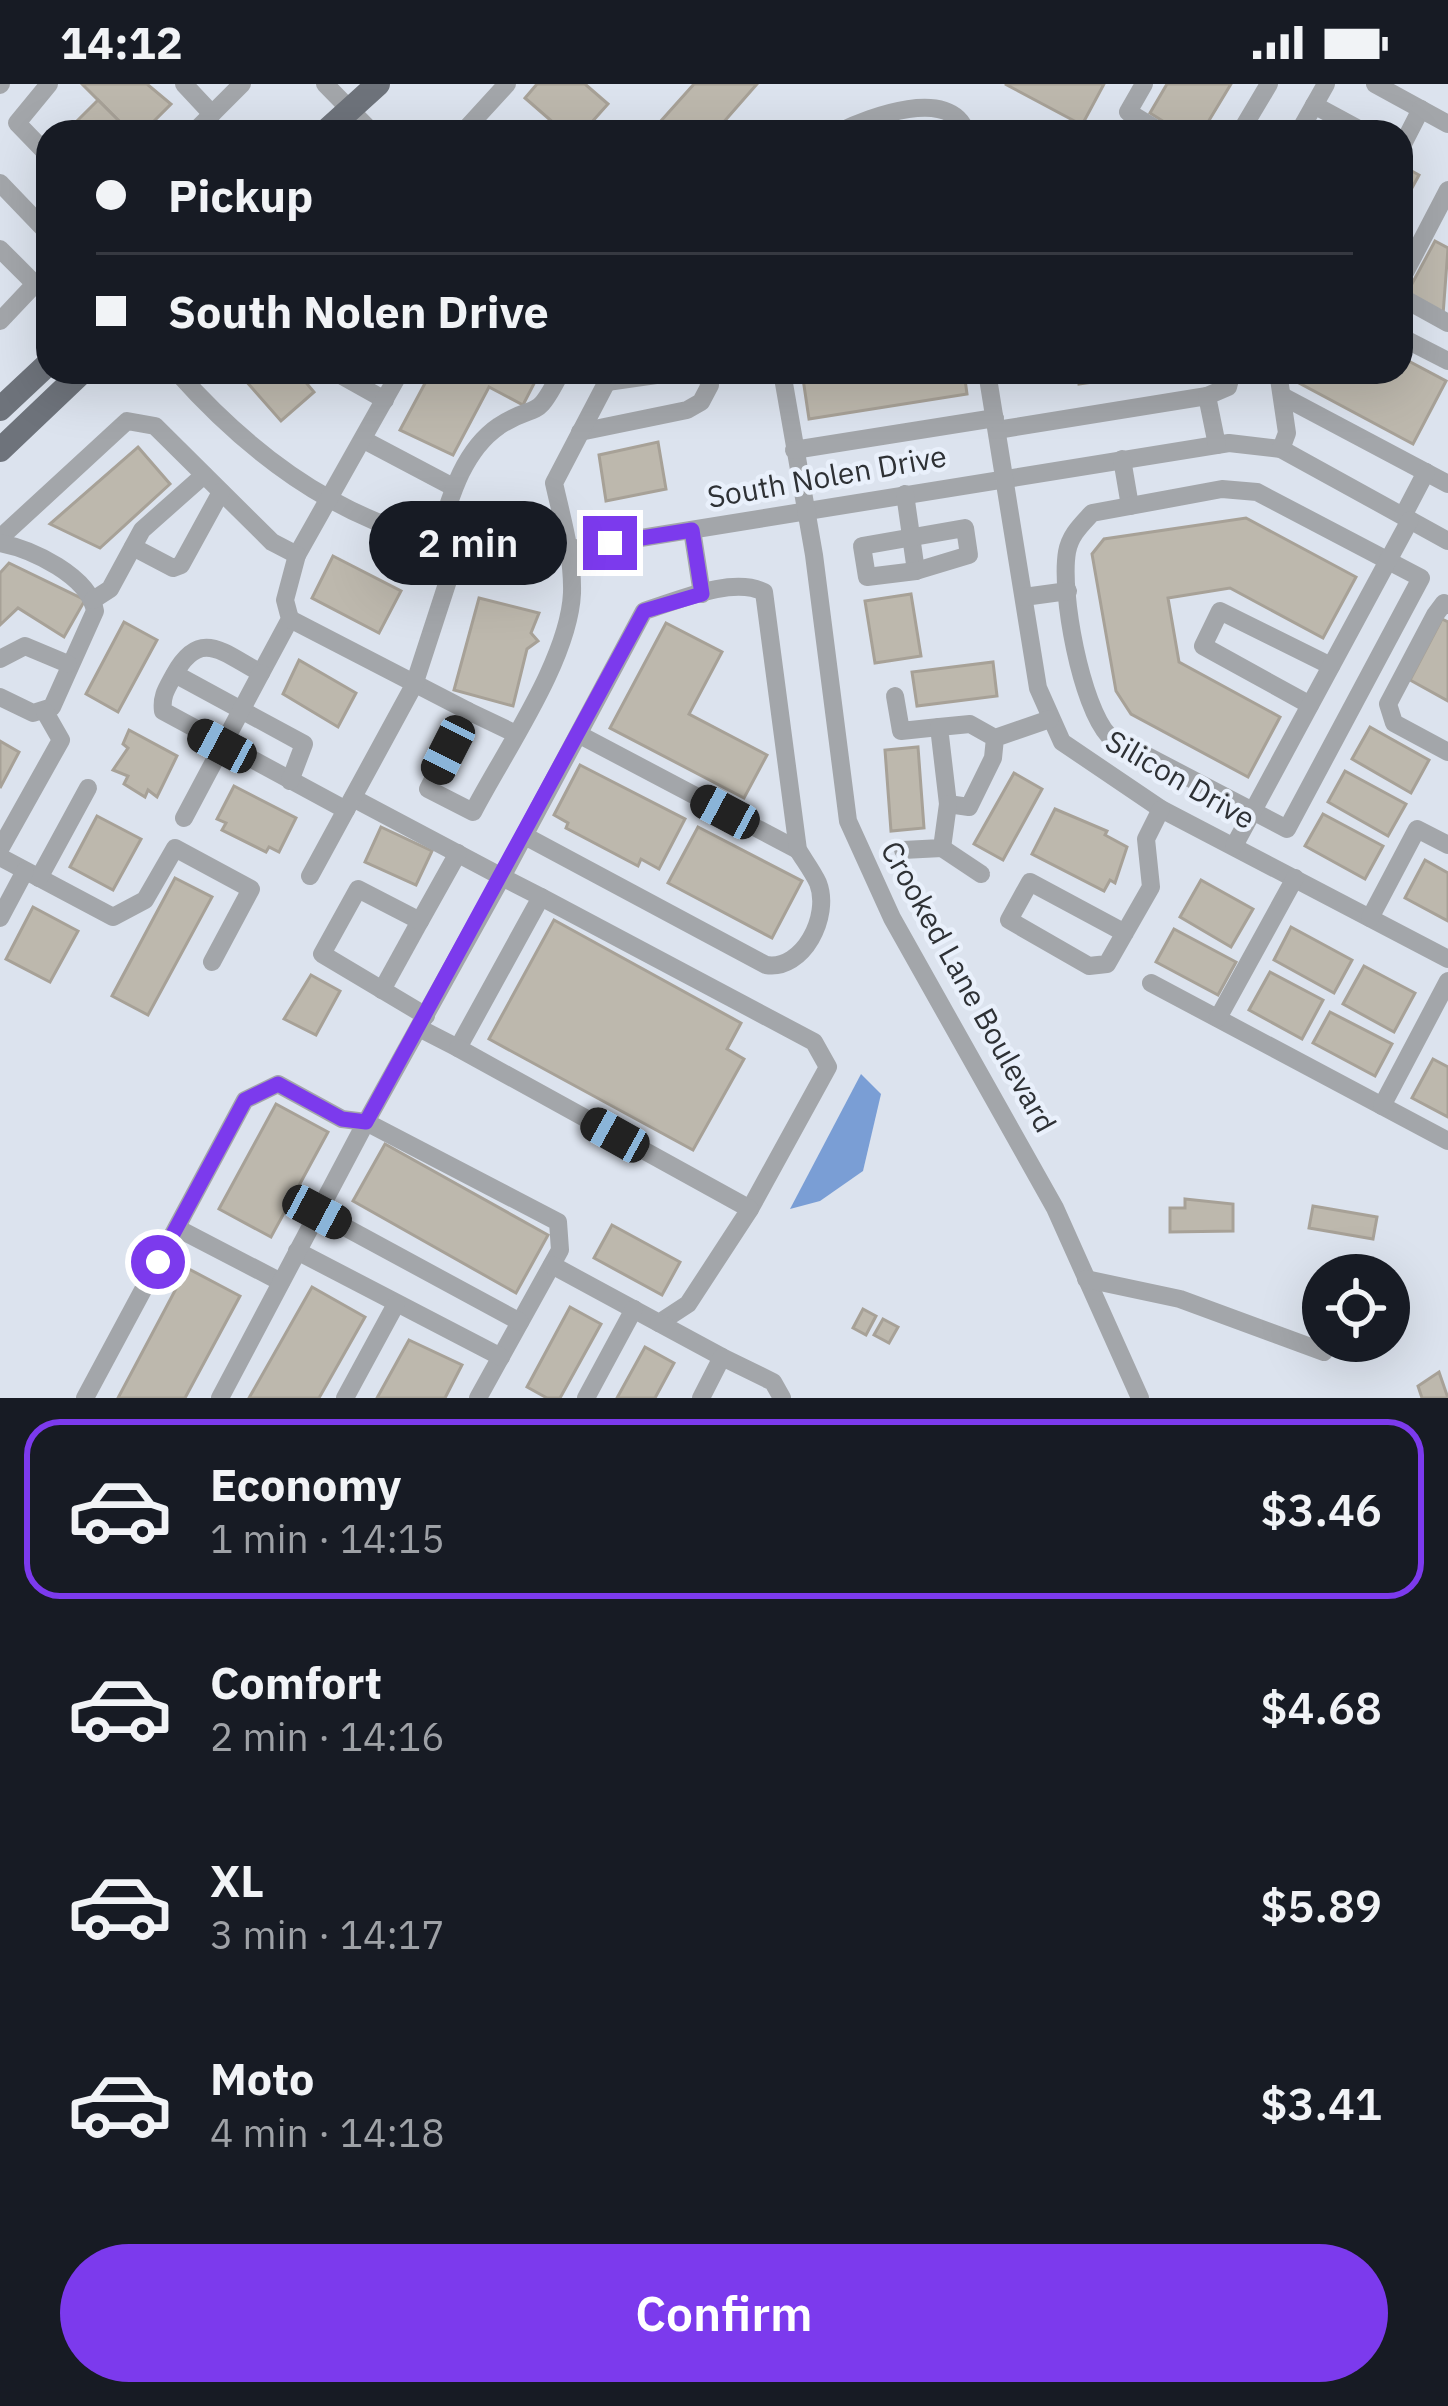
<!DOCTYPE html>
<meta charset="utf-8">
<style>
body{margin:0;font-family:"IBM Plex Sans",sans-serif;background:#20242c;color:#f1f3f6;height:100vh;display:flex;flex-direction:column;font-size:45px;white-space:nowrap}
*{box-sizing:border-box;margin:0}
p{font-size:39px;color:#9ea1a6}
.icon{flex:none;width:66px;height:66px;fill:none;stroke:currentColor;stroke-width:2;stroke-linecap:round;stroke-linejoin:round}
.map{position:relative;height:1314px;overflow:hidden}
.side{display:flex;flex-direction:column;background:#171b24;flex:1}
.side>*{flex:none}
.guide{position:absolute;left:36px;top:36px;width:1377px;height:264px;border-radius:36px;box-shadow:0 12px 48px #0002;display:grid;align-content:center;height:264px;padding:0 60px;background:#171b24}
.controls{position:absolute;left:1302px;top:1170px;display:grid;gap:24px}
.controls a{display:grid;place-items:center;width:108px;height:108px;border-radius:50%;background:#171b24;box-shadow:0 12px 48px #0002;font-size:60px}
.end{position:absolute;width:54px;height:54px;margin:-27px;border:15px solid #7c3aed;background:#fff;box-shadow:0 0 0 6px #fff}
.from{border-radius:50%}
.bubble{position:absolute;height:84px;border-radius:42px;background:#171b24;box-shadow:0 12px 48px #0002;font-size:39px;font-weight:600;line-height:84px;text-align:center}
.car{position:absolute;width:36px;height:72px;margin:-36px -18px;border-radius:15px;box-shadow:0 0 9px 3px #0007;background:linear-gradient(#222 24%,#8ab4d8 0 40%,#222 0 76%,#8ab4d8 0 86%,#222 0)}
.guide b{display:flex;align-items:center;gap:42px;height:114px;font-size:45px}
.guide b+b{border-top:3px solid #363941}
.guide i{width:30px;height:30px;background:#f1f3f6}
ul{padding:21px 0 0;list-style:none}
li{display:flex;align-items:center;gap:36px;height:180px;margin:0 24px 18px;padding:0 36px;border:6px solid transparent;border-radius:36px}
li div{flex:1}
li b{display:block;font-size:45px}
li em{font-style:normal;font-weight:600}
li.on{border-color:#7c3aed}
li>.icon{width:108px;height:108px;stroke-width:1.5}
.action{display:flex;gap:24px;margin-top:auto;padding:24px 60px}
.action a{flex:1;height:138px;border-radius:72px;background:#7c3aed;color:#fff;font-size:48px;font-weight:600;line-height:138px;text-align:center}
.status{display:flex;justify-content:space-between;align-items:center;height:84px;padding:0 60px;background:#171b24;direction:ltr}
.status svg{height:33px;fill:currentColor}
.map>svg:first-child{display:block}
.water{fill:#7a9ed5}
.building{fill:#bdb8ad;stroke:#a7a197;stroke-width:3}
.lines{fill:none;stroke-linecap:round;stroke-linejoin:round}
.minor{stroke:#a3a6aa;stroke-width:18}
.major{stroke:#6e737b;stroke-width:24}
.route{stroke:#7c3aed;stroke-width:15}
.labels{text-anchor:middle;stroke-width:9;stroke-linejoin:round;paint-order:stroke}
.street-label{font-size:30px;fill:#2e3135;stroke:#e9f0fb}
</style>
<div class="status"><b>14:12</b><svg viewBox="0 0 49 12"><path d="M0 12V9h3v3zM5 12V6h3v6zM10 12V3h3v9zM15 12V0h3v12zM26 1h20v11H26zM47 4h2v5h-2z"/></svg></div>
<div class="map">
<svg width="1448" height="1314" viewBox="0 0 1448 1314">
<rect width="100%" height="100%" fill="#dce3ee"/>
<polygon class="water" points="861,990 881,1010 863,1087 820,1117 790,1125"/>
<g class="building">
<polygon points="82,0 147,0 171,20 143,48 130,48"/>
<polygon points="537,0 585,0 608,20 583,48 564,48 525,14"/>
<polygon points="694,0 757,0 715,48 651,48"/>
<polygon points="1005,0 1104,0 1082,41"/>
<polygon points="1167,0 1231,0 1202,48 1180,48 1150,29"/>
<polygon points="98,16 130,48 66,48"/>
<polygon points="1401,81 1419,91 1401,124"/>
<polygon points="1435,157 1448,164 1443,231 1406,211"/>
<polygon points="1401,273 1446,297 1413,360 1286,292 1401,288"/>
<polygon points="238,288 297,288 314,308 281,337"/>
<polygon points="431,288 540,288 523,321 489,303 453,371 400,346"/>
<polygon points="802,288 964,288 967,310 809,335"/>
<polygon points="1078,288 1160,288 1079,300"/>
<polygon points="658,358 666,405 606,417 599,371"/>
<polygon points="138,363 170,400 100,464 50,440"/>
<polygon points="1246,434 1356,493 1323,554 1230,504 1168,514 1179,578 1280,633 1248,693 1131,630 1116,607 1092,470 1104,455"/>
<polygon points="333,472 401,507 379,549 312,514"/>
<polygon points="9,479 85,516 64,553 18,524 0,541 0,489"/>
<polygon points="911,510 921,572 875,579 865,517"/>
<polygon points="479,514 539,529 531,549 538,557 527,565 513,622 454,606"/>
<polygon points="1442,535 1448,538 1448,617 1410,596"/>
<polygon points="124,538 157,556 118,628 86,610"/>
<polygon points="666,539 722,568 689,630 767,671 744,714 610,644"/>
<polygon points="299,576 356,609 338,643 283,610"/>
<polygon points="993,578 997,612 917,622 912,588"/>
<polygon points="1370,643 1429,676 1411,709 1352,675"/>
<polygon points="129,646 177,672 157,713 148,706 145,713 124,700 128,692 113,686 128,664 123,660"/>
<polygon points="0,657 19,668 0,704"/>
<polygon points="918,663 924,744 891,747 885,666"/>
<polygon points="580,681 685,735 659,785 641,775 638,782 566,744 568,739 554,731"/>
<polygon points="1345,687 1406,720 1388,752 1328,718"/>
<polygon points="1014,689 1042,705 1003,776 974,760"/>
<polygon points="234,702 296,734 279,768 269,763 266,768 222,746 226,739 217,735"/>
<polygon points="1055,725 1107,747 1105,751 1127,763 1115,799 1110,796 1104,807 1032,770"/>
<polygon points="1323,730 1383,762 1365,795 1305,762"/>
<polygon points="97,732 141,755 113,806 70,783"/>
<polygon points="381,743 432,767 416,801 365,778"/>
<polygon points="698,743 802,797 772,854 668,799"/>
<polygon points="1425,776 1448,789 1448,837 1405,814"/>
<polygon points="175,794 212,813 148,931 112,912"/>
<polygon points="1201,796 1253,825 1231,863 1180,833"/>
<polygon points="33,823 78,847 50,898 6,875"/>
<polygon points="554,836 741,939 727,965 744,975 693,1066 489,955"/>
<polygon points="1291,843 1352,876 1334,909 1274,876"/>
<polygon points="1174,845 1236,878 1218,911 1156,878"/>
<polygon points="1364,882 1415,909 1394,948 1343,920"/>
<polygon points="1270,888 1323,916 1302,955 1249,926"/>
<polygon points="311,891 340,907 316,951 284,935"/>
<polygon points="1330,928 1392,960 1375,992 1313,959"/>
<polygon points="1433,975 1448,983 1448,1033 1412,1014"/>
<polygon points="276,1020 328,1048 271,1153 219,1125"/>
<polygon points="385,1060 548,1151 516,1209 353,1117"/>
<polygon points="1185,1115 1233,1120 1233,1147 1170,1148 1170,1124 1185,1124"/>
<polygon points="1313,1122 1377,1133 1373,1155 1309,1144"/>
<polygon points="612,1141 680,1178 662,1211 594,1174"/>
<polygon points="187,1184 240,1212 185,1314 118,1314"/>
<polygon points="312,1203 365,1233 319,1314 249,1314"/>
<polygon points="570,1223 601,1240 560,1314 547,1314 527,1303"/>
<polygon points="863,1225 876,1232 866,1251 853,1244"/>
<polygon points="883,1235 898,1243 889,1259 874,1251"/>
<polygon points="409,1256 462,1281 445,1314 377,1314"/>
<polygon points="645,1263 674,1279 655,1314 617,1314"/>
<polygon points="1439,1288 1448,1314 1422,1314 1418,1302"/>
</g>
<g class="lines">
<g class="minor">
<polyline points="184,0 212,30"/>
<polyline points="325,0 372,48"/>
<polyline points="1144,0 1128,28 1161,48"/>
<polyline points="1375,0 1448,40"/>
<polyline points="0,1 1,0"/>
<polyline points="1314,21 1364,48"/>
<polyline points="194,48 242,0"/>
<polyline points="463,48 507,0"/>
<path d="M839 48C869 33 951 2 966 48"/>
<polyline points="1256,48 1244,42 1269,0"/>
<polyline points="1299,48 1326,0"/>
<polyline points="1401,64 1421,25"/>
<polyline points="48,71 17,39 49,0"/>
<polyline points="0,99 48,149"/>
<polyline points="0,165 35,200 0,237"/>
<polyline points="1401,196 1448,106"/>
<polyline points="1401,213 1448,239"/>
<polyline points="1401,253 1448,277"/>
<path d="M177 288C273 396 378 460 523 473L1229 359 1281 365 1448 457"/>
<polyline points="335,288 385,316"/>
<polyline points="782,288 814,471 848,737 892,834 1055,1124 1140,1314"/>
<polyline points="987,288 1038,604 1062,658 1161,725 1448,875"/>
<polyline points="1278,288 1287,349 1281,365"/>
<polyline points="607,298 677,288"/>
<polyline points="1284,313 1448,400"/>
<polyline points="997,346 1207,312"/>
<polyline points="580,348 687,326 701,318 710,301 704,288"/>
<polyline points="364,356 453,403"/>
<polyline points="1217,361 1207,312 1228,303 1232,288"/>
<polyline points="794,366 995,334"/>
<polyline points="1122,375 1130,422"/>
<path d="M1222 405 1257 408 1421 494 1287 745 1109 652C1081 622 1060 509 1067 468 1070 451 1081 441 1092 429Z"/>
<polyline points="905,410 916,487"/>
<polyline points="1403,432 1426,388"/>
<polygon points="965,444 969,471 916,487 867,493 862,462"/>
<polyline points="692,446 702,510"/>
<polyline points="0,454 127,337 155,342 272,458 297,471 400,288"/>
<path d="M0 459C32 465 89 492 95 527L52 623 33 629 0 613"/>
<path d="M436 460C449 418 461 368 499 342 539 316 534 341 561 288"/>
<polyline points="133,463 173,484 181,481 221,408"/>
<path d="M297 471 285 516 290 535 261 589C223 569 200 543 174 591 167 604 161 612 163 627L346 726"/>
<polyline points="1024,513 1068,507"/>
<polyline points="93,516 110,505 142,446 204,391"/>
<polyline points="1448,521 1444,519 1435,531 1388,620 1394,639 1448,668"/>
<polyline points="290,535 468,627"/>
<polyline points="0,575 25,562 68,580"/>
<polyline points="175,590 304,660 290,697"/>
<polyline points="895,612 901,647 939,643"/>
<polyline points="1310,621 1203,562 1220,527 1331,582"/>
<path d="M514 649 468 627 428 705 473 728C504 668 569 576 572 509 573 471 562 435 554 399L612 288"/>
<polyline points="580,651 798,766"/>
<polyline points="995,654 993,674 969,723 948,720 939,643 970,640 995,654 1050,635"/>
<path d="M353 714 502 793 644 527C677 517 732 492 764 508L798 766C804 776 813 788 818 799 831 832 803 887 766 881L525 752"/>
<polyline points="184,734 261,589"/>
<polyline points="1234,762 1410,436"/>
<polyline points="942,764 981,790"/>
<polyline points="0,765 61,656 45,628"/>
<polyline points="903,766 942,764 948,720"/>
<polyline points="0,773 113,833 145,816 175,764 251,805 212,878"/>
<polyline points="310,792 414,601 458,466"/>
<polyline points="39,794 88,704"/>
<polyline points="541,813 814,958 828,983 750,1125"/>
<polyline points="0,834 25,787"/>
<polyline points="1370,834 1417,745 1448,761"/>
<polyline points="1125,849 1030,798 1009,836 1089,882 1107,880 1151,803 1146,755 1161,725"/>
<polyline points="1151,899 1448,1057"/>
<polyline points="382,906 420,837"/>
<polyline points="426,932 322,870 358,805 420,837 458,769"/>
<polyline points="1218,934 1295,794"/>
<polyline points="419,944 458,964 541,813 502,793 366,1038 558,1138 560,1166 478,1314"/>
<polyline points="458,964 750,1125 688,1220 659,1239 552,1181"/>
<polyline points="1382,1022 1448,897"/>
<polyline points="317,1128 520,1238"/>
<polyline points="177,1144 281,1198"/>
<polyline points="297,1167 501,1273"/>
<polyline points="1086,1195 1180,1215 1324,1268"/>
<polyline points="659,1239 722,1273"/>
<polyline points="85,1314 245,1016 278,1000 342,1035 366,1038 220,1314"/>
<polyline points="345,1314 396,1220"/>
<polyline points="586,1314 634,1225"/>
<polyline points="701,1314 722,1273 773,1298 782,1314"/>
</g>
<g class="major">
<polyline points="325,48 378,0"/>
<polyline points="0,325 48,280"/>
<polyline points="0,366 82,288"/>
</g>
</g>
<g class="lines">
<polyline class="route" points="158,1178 245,1016 278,1000 342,1035 366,1038 644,527 702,510 692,446 610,459"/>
</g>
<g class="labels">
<g class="street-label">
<text transform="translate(827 393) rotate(-10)" y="10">South Nolen Drive</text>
<text transform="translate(1180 696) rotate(30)" y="10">Silicon Drive</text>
<text transform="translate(968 903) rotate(61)" y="10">Crooked Lane Boulevard</text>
</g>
</g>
</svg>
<div class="controls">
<a><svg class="icon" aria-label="locate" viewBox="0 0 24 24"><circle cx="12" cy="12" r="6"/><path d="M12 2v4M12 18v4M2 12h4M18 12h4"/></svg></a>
</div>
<i class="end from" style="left:158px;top:1178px"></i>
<i class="end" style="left:610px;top:459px"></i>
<div class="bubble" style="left:369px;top:417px;width:198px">2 min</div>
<i class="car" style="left:222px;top:662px;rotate:298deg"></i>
<i class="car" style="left:448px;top:666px;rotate:207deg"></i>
<i class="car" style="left:725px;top:728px;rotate:298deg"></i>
<i class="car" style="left:615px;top:1051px;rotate:299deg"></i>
<i class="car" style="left:317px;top:1128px;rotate:118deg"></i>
<div class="guide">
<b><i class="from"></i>Pickup</b>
<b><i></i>South Nolen Drive</b>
</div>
</div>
<section class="side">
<ul>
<li class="on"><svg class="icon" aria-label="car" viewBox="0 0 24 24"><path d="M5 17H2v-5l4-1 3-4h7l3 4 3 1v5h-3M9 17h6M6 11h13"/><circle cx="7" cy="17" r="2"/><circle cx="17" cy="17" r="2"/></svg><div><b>Economy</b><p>1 min · 14:15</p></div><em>$3.46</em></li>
<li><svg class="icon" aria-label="car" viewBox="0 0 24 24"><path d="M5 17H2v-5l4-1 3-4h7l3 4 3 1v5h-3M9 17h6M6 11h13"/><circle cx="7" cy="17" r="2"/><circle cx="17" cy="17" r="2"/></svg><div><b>Comfort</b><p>2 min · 14:16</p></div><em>$4.68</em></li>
<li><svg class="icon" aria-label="car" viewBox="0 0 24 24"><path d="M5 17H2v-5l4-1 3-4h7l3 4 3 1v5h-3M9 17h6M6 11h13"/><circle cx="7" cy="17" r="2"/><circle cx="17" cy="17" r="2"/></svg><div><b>XL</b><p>3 min · 14:17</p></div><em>$5.89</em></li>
<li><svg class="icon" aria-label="car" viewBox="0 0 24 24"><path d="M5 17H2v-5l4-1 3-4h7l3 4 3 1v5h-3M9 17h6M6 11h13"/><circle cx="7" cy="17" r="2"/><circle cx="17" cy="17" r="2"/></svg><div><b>Moto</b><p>4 min · 14:18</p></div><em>$3.41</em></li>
</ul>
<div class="action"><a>Confirm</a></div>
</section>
